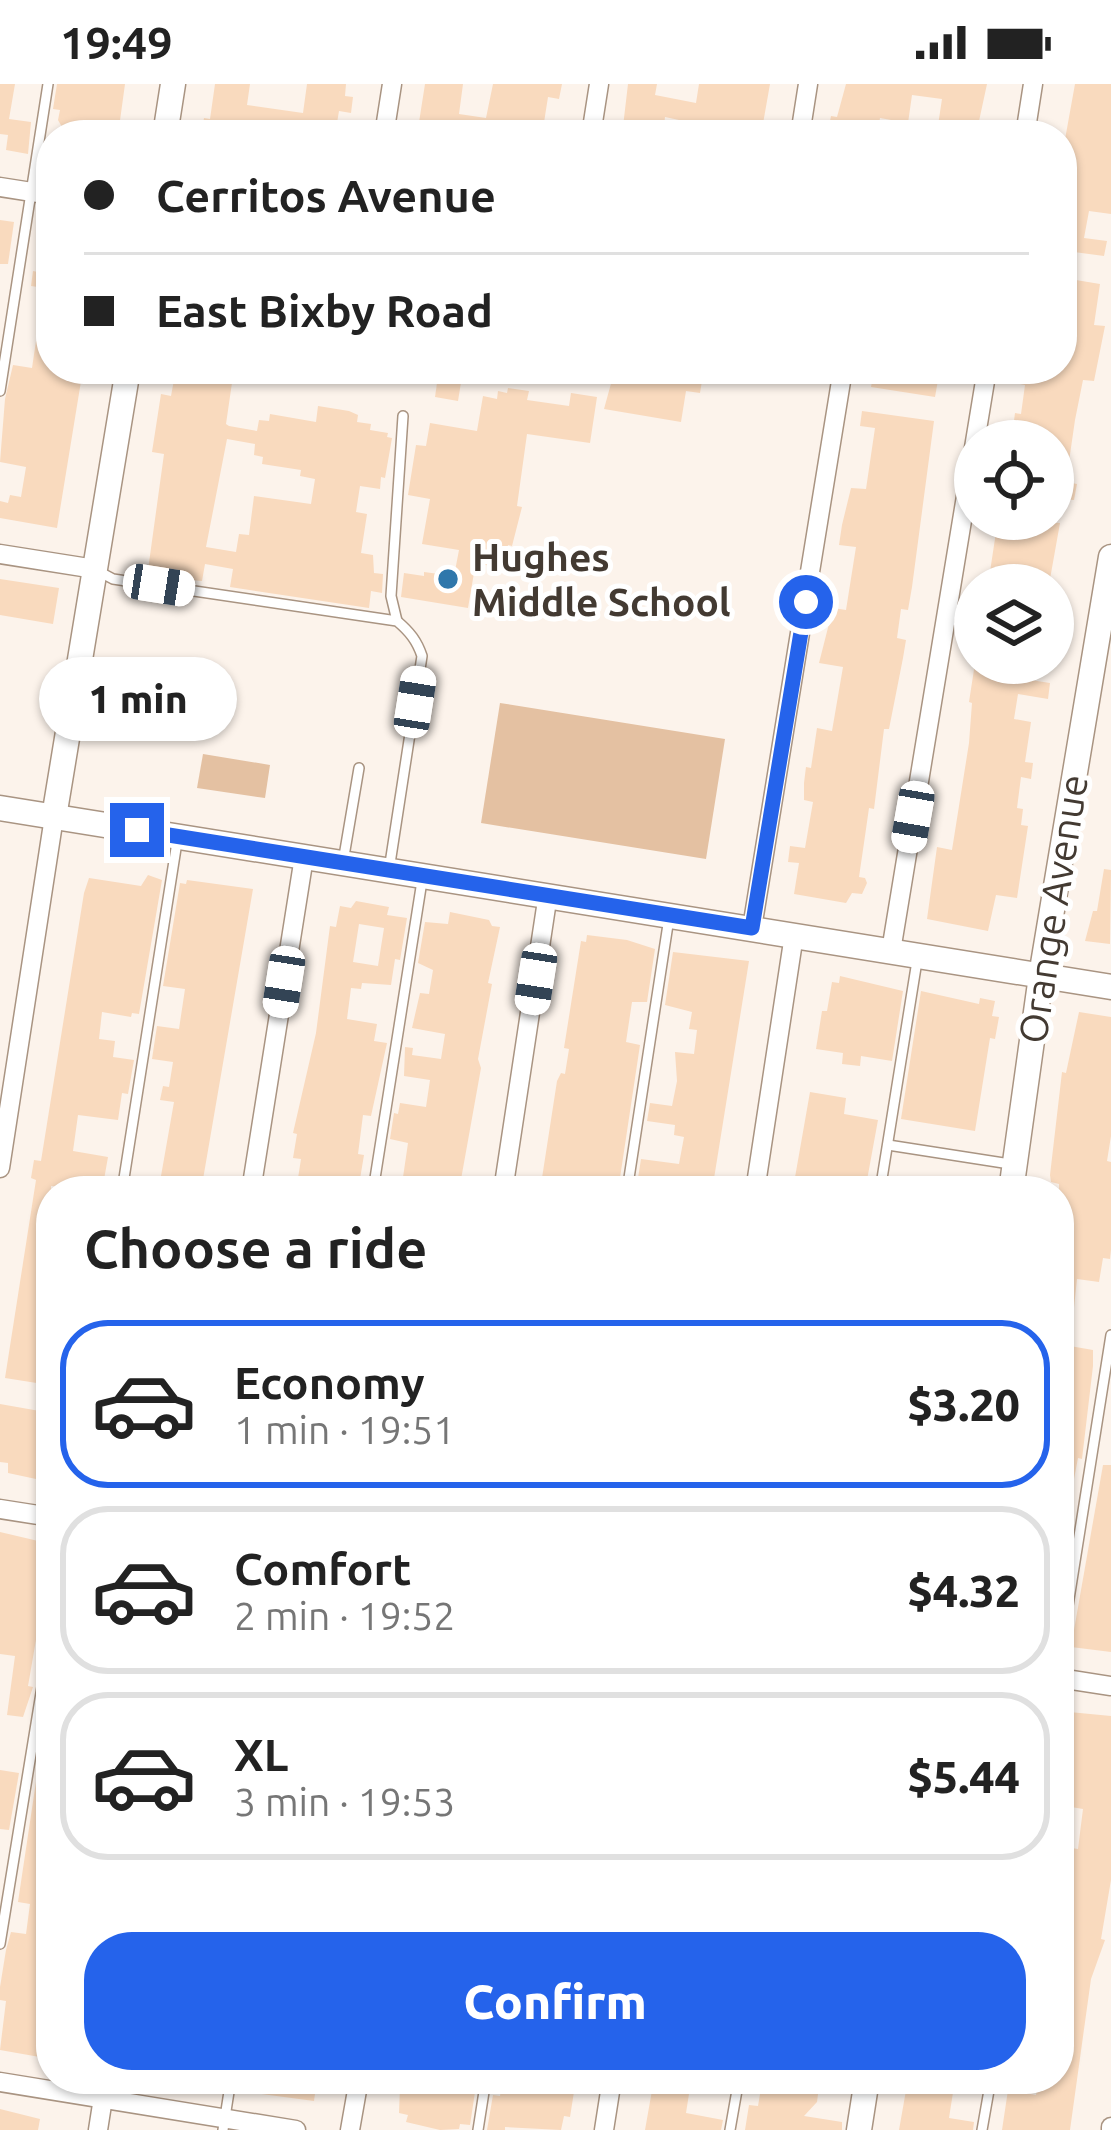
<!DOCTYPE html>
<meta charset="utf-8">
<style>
body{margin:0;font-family:Ubuntu,sans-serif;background:#f6f6f6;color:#222;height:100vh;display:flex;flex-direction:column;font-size:45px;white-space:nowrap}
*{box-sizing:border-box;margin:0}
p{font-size:39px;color:#767676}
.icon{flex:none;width:66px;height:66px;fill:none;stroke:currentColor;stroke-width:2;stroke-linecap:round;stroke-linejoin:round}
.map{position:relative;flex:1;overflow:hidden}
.sheet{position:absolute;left:36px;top:1092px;width:1038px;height:918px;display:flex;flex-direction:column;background:#fff;border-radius:48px;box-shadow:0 3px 9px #0004}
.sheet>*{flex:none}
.guide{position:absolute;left:36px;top:36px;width:1041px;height:264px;border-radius:48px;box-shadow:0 3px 9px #0004;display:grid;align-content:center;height:264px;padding:0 48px;background:#fff}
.tools{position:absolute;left:954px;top:336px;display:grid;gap:24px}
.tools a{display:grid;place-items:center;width:120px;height:120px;border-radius:50%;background:#fff;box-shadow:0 3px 9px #0004;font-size:60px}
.end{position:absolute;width:54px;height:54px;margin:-27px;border:15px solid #2563eb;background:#fff;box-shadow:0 0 0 6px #fff}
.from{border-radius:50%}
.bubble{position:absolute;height:84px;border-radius:42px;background:#fff;box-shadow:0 3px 9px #0004;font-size:39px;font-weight:800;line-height:84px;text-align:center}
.car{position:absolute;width:36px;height:72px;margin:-36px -18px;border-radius:15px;box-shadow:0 0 9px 3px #0007;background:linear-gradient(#fff 24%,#345 0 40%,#fff 0 76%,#345 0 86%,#fff 0)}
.guide b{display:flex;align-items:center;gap:42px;height:114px;font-size:45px}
.guide b+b{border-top:3px solid #e0e0e0}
.guide i{width:30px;height:30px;background:#222}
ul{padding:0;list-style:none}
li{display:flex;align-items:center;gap:36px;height:168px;margin:0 24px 18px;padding:0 24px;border:6px solid #e0e0e0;border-radius:48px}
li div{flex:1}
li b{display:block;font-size:45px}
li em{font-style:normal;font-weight:800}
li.selected{border-color:#2563eb}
li>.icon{width:108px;height:108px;stroke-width:1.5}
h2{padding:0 48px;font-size:54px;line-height:144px}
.primary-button{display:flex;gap:24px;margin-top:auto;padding:24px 48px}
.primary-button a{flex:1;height:138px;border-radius:48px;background:#2563eb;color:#fff;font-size:48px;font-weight:800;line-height:138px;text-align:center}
.status{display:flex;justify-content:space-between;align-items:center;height:84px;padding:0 60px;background:#fff;direction:ltr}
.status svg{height:33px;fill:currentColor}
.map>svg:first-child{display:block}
.grass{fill:#e4c1a2}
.building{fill:#f9dabe;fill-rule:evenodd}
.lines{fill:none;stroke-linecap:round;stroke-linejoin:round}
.lane-casing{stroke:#a99482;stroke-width:12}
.street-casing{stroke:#a99482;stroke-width:21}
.secondary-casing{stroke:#a99482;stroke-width:27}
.lane{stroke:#fff;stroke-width:9}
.street{stroke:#fff;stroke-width:18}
.secondary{stroke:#fff;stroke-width:24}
.route{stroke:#2563eb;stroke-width:15}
.poi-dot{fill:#2f77ab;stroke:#fff;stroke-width:4.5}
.labels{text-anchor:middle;stroke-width:10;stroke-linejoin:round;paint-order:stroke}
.poi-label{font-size:39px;font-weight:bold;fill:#433a32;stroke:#fff;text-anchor:start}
.street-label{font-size:39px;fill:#433a32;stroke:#fff}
</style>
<div class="status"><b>19:49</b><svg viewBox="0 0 49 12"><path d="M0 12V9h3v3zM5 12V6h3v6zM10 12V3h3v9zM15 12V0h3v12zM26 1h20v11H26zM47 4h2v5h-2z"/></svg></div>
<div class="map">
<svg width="1111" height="2046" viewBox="0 0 1111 2046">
<rect width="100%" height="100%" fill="#fcf3eb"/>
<g class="grass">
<polygon points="500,619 725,655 706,775 481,739"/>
<polygon points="203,670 270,681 265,714 197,704"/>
</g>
<g class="building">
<polygon points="0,0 15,0 9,35 31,38 28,70 6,66 8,51 0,50"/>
<polygon points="57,0 125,0 118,51 81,51 82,46 62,43 58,36 60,26 53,25"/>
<polygon points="215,0 250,0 247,21 303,29 307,0 346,0 345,12 353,13 351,29 339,27 335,51 312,51 252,39 250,51 201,51 204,34 210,35"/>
<polygon points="425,0 463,0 459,30 486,34 493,0 562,0 559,15 548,13 542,51 484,47 483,51 417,51"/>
<polygon points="628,0 657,0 655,11 696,19 699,0 770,0 761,51 691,51 693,39 665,33 664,42 654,51 622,51"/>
<polygon points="846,0 987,0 976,51 937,48 942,15 912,11 908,39 880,34 877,51 828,47 831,32 837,33"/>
<polygon points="1075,0 1111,0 1111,130 1089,127 1084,154 1107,157 1104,172 1074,168 1070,195 1100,200 1094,241 1105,242 1094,297 1083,296 1075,336 1066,398 1077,400 1074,416 1063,415 1061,430 1053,429 1053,357 1013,357 1013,344 1015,329 1021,330 1025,301 1020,300 1022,285 1062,285 1062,72"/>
<polygon points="0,136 14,138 8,180 0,180"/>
<polygon points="43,149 51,150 51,205 31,202 33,187 38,188"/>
<polygon points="36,257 51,259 51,285 83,285 57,444 0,434 0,417 8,419 10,411 21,413 26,383 0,378 5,315 13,281 32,284"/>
<path d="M176 285H234L226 340 229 342 257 347 259 336 269 337 270 330 316 338 318 322 349 327 358 331 357 338 371 340 370 346 388 349 387 353 392 354 385 394 381 393 380 405 360 402 356 428 367 430 361 469 373 471 374 489 383 490 382 509 371 507 369 524 230 503 233 485 205 480 202 497 165 494 166 489 148 486 164 370 152 368 161 310 171 312ZM227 355 255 360 254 371 263 373 262 380 301 386 300 392 315 395 311 420 254 412 249 451 239 450 236 468 206 463Z"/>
<polygon points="439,285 463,286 458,317 435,313"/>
<polygon points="615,285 704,285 700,309 686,307 681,338 604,325"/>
<polygon points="916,285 940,285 935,313 871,303 874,287 915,293"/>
<polygon points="508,304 529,307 527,316 569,322 571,309 597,313 590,359 527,350 517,422 522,423 512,462 508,461 504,484 479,480 475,483 468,524 401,513 404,489 424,492 424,488 454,492 459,466 422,460 430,415 408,411 416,361 426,362 430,339 477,347 483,312 497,315 498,307 507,309"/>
<polygon points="862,327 934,337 912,503 908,526 901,525 897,554 906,556 903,574 889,645 884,645 874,725 869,724 865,752 859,793 865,794 867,799 862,810 852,809 846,819 794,810 799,779 788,778 790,762 805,764 813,718 804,716 804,699 806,683 811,684 817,644 832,647 843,583 819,579 833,524 846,526 856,463 839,461 842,441 851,404 866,405 875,344 860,342"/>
<polygon points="1002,435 1060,439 1050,495 1046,494 1045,501 988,501 996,448 1000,448"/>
<polygon points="0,495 59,504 53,540 0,531"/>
<polygon points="975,579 1026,579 1024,595 1050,599 1048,615 1018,610 1014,635 1031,638 1025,678 1033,679 1031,695 1021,693 1017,724 1023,725 1021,741 1028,742 1017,814 996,811 988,847 927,835 937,763 952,766 969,659 972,619 969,618"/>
<polygon points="1104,785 1111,786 1110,860 1085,857 1093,827 1097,827"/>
<polygon points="148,791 162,796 139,930 132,929 131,933 102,928 99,955 115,957 113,973 134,976 128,1010 122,1009 118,1036 78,1031 73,1067 108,1073 102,1107 51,1102 51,1210 47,1232 51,1233 51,1250 43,1300 5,1294 36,1096 31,1094 34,1076 41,1077 84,809 89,794 141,802"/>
<polygon points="187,796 253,805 201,1107 176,1107 178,1094 161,1092 174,1018 160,1016 163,1002 169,1003 173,978 152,975 157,942 179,945 185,905 163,902 180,799 186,800"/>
<path d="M356 817 389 823 387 831 407 834 400 876 395 875 391 901 362 899 361 905 351 904 347 935 377 940 374 957 387 959 371 1032 363 1031 358 1070 364 1071 358 1107H296L301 1075 293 1074 297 1050 293 1049 316 949 330 842 336 843 340 822 351 824ZM359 840 384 844 378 882 353 878Z"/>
<polygon points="450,828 489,836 492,842 500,843 488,899 492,900 478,975 481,984 460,1101 456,1101 455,1107 401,1107 408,1059 390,1055 394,1029 398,1030 400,1019 426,1023 430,996 404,992 405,963 413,964 412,971 441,975 445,950 412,944 420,909 429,910 433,886 418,879 425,838 448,840"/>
<polygon points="587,851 627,856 655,865 647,918 632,918 626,958 640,961 618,1107 577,1101 576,1107 540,1107 557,997 561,989 565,990 569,965 564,964 581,857 586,858"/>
<polygon points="673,868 749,877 712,1107 636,1107 641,1075 679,1080 684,1053 674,1051 675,1041 647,1037 650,1019 672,1022 677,997 675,968 694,970 697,946 689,945 692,928 665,921"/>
<polygon points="840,892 903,907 892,977 861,972 860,982 842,980 843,969 816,965 822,927 827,927 832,898 839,899"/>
<polygon points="921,907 979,920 980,914 995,917 992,932 999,933 995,955 990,954 975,1047 901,1035"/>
<polygon points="1079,928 1111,933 1111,1052 1107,1077 1111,1078 1111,1166 1110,1175 1103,1174 1099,1198 1077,1195 1070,1262 1093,1266 1093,1282 1082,1375 1078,1374 1071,1411 1059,1409 1066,1357 1059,1356 1059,1344 1068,1293 1066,1284 1059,1284 1059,1100 1051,1098 1050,1091 1062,988 1066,989"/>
<polygon points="810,1008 846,1014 844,1030 878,1036 865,1107 808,1107 799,1105 799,1099 794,1099"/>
<polygon points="0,1320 51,1329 51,1384 38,1382 36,1395 8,1389 8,1379 0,1378"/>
<polygon points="1103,1381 1111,1381 1111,1568 1071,1563"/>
<polygon points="0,1448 51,1460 51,1492 50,1501 41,1499 37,1526 41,1527 28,1602 33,1603 23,1633 7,1631 15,1572 0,1570"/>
<polygon points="1059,1627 1111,1632 1111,1796 1101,1855 1105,1856 1091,1895 1070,2046 1002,2046 1008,2006 1036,2011 1039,1995 1059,1995 1059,1919 1066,1874 1059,1873 1059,1762 1078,1765 1083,1725 1059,1721 1059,1697 1062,1697 1068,1663 1059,1662"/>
<polygon points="0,1686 19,1689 9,1746 0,1745"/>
<polygon points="37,1691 51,1694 51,1745 46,1744 40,1793 51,1795 48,1832 51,1833 51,1975 0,1966 6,1917 0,1916 0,1903 6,1866 11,1848 26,1850 30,1820 18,1818"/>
<polygon points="240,1995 317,1995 314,2017 239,2007"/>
<polygon points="416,1995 472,1995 470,2007 475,2008 470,2041 460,2040 459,2045 440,2046 406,2038 408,2031 399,2029 400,2003 415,2006"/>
<polygon points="525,1995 576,1995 570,2033 564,2032 561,2046 505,2043 505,2046 487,2046 493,2011 500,2012 502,1998 525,2002"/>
<polygon points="654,1995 691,1997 686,2029 723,2036 721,2046 645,2046"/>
<polygon points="781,1995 820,1995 817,2018 804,2032 842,2038 842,2046 745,2046 749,2021 758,2022 761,2004 779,2007"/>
<polygon points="908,1995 943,1995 942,2000 954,2002 949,2034 974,2038 973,2046 899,2046"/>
<polygon points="0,2025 40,2035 38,2046 0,2046"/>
</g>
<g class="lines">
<defs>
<g id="lane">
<polyline points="0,307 48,0"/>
<path d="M98 487 113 495 397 537C410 548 417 557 422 572L389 786"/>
<polyline points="397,537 391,512 403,332"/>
<polyline points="343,778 359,684"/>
<polyline points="888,1061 1010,1080"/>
<polyline points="122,1107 177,758"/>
<polyline points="373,1107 422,797"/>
<polyline points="627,1107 669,834"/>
<polyline points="880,1107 917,877"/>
<polyline points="1059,1578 1111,1251"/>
<polyline points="0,1860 51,1548"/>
<polyline points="223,2046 231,1995"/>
<polyline points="478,2046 486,1995"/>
<polyline points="730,2046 739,1995"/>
<polyline points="982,2046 991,1995"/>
</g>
<g id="street">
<polyline points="384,51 392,0"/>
<polyline points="591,51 599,0"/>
<polyline points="800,51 808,0"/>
<polyline points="1025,51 1033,0"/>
<polyline points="0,103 51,111"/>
<polyline points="0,470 95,485"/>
<polyline points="752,844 843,285"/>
<polyline points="891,867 987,285"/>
<polyline points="0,1084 54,733"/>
<polyline points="251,1107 304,773"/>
<polyline points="503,1107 548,810"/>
<polyline points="755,1107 794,851"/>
<polyline points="0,1425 51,1433"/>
<polyline points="1059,1594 1111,1602"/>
<polyline points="0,1998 296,2046"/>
<polyline points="98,2046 106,1995"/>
<polyline points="350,2046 359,1995"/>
<polyline points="604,2046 612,1995"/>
<polyline points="1111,2046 1111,2043"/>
</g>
<g id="secondary">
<polyline points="165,51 173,0"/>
<polyline points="0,724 1111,903"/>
<polyline points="54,733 128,285"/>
<polyline points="1011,1107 1041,892 1111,473"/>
<polyline points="859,2046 867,1995"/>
</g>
</defs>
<use href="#lane" class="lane-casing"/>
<use href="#street" class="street-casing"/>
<use href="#secondary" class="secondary-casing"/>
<use href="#lane" class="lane"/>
<use href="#street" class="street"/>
<use href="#secondary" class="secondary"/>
</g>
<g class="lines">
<polyline class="route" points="137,746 752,844 806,518"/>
</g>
<circle class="poi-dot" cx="448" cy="495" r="12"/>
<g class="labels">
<g class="poi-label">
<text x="472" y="487">Hughes<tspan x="472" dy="45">Middle School</tspan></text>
</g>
<g class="street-label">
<text transform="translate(1053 825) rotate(-81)" y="14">Orange Avenue</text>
</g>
</g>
</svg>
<div class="tools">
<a><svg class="icon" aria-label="locate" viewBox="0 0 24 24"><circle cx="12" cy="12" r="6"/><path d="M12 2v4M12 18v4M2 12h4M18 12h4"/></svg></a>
<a><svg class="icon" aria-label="layers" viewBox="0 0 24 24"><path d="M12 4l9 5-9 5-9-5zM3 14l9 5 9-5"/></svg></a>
</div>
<i class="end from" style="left:806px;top:518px"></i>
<i class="end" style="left:137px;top:746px"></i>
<div class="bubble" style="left:39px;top:573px;width:198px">1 min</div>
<i class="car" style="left:159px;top:501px;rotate:99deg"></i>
<i class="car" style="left:415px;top:618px;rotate:9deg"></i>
<i class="car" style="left:913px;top:733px;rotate:190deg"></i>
<i class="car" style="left:536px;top:895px;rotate:189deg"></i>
<i class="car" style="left:284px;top:898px;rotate:189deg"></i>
<div class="guide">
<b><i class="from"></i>Cerritos Avenue</b>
<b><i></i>East Bixby Road</b>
</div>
<section class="sheet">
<h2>Choose a ride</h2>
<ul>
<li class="selected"><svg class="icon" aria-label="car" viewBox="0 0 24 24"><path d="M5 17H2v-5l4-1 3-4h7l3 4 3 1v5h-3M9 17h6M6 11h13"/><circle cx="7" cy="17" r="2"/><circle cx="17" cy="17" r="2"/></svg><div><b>Economy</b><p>1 min · 19:51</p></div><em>$3.20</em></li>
<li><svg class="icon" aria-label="car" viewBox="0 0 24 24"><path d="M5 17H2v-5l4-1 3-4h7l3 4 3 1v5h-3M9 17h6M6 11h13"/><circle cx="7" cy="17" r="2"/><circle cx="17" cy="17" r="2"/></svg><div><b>Comfort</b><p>2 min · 19:52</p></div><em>$4.32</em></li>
<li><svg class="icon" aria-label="car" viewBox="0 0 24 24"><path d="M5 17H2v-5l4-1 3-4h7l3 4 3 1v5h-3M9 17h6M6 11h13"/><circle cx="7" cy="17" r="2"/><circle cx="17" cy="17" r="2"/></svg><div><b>XL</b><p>3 min · 19:53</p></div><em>$5.44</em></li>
</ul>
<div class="primary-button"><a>Confirm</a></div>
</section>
</div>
